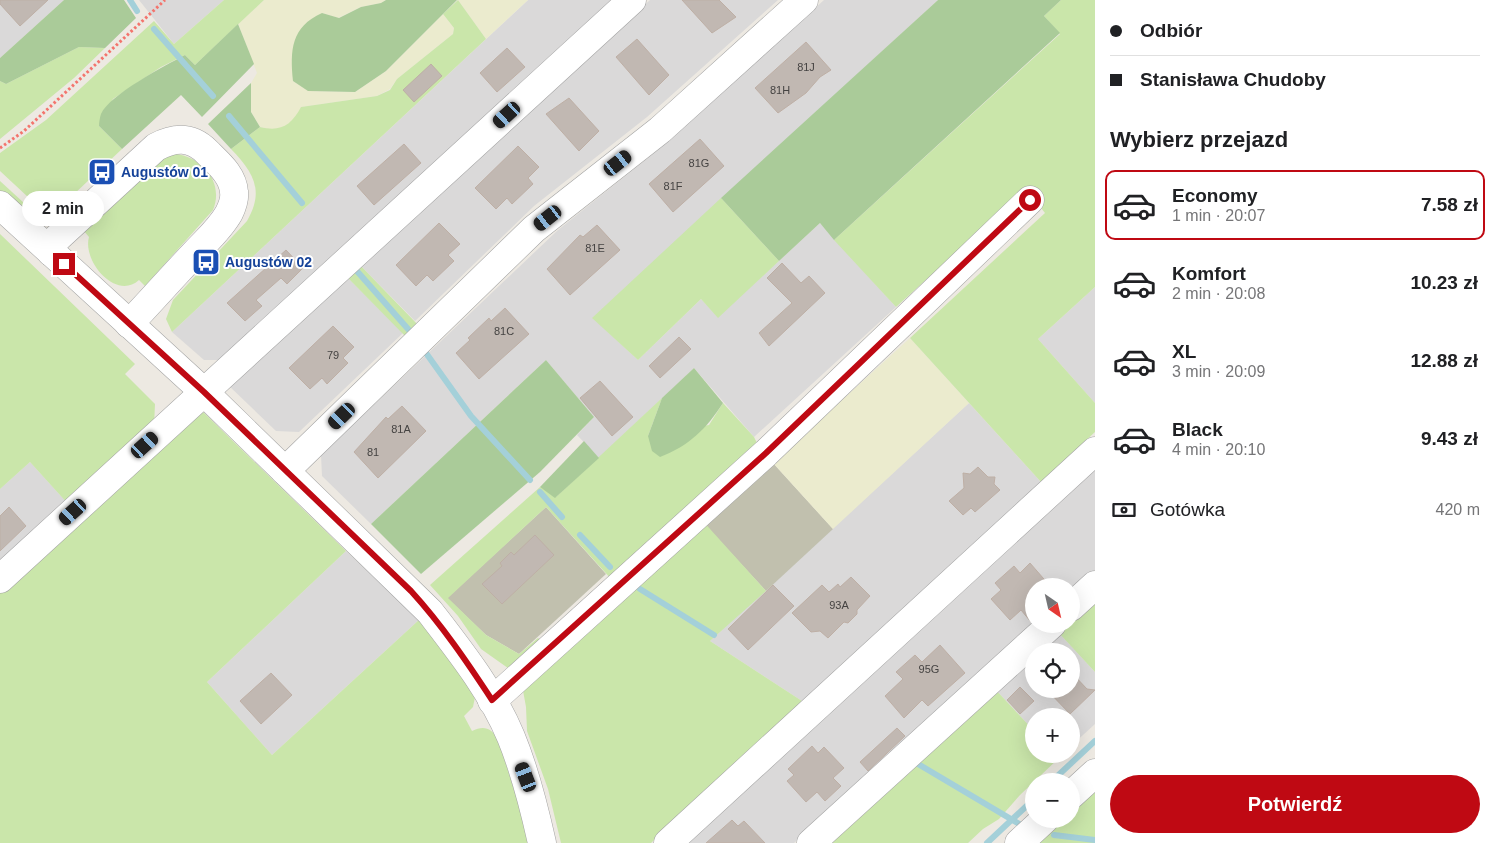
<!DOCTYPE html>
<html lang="pl">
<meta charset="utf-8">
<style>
body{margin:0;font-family:Arial,sans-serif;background:#f2f2f2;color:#202124;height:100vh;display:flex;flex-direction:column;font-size:19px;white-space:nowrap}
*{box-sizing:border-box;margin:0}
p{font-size:16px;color:#757577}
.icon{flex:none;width:28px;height:28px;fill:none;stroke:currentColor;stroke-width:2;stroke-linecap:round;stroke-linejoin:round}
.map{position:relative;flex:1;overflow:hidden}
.sheet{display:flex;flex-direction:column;background:#fff;width:400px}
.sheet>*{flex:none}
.banner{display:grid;align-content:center;height:110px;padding:0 15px;background:#fff}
.needle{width:32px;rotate:146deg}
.tools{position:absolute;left:1025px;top:578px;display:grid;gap:10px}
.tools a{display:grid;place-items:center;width:55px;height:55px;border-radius:50%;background:#fff;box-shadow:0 5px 20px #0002;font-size:25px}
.end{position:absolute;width:22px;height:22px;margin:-11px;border:6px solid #bf0913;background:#fff;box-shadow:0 0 0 2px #fff}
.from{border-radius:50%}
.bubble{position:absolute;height:35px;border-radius:18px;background:#fff;box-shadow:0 5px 20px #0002;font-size:16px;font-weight:700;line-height:35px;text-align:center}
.car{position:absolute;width:15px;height:30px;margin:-15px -8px;border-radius:6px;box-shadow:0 0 4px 1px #0007;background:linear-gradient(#222 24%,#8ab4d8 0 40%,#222 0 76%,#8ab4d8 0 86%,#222 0)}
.banner b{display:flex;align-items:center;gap:18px;height:48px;font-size:19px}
.banner b+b{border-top:1px solid #e0e0e0}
.banner i{width:12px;height:12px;background:#202124}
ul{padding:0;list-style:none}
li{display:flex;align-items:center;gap:15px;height:70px;margin:0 10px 8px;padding:0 5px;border:2px solid transparent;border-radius:10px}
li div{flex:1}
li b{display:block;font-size:19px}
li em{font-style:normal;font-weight:700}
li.active{border-color:#bf0913}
li>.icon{width:45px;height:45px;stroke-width:1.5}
h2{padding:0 15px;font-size:22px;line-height:60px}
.pay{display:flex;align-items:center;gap:12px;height:55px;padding:0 15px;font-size:19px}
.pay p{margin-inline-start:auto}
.cta{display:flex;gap:10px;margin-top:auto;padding:10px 15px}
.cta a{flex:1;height:58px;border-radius:30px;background:#bf0913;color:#fff;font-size:20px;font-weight:700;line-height:58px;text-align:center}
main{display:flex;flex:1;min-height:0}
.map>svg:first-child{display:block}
.residential{fill:#dad9d9}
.construction{fill:#c1c0ae}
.farmland{fill:#ebebce}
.grass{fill:#cae6aa}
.forest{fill:#aacb99}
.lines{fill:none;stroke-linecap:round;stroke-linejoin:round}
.stream{stroke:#a4d0d9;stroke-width:6}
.building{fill:#c1b8b2;stroke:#beafa5}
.minor-casing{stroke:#a3a3a3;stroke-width:29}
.path{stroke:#f3746d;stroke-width:3;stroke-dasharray:2.5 2.5;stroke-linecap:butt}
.minor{stroke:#fff;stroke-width:28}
.route{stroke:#bf0913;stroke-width:6}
.labels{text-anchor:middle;stroke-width:4;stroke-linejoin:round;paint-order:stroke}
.number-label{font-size:11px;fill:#454342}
.transit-label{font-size:14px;font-weight:bold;fill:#164399;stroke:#fff;text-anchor:start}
</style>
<main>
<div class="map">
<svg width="1095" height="843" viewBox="0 0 1095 843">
<rect width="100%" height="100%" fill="#ede9e2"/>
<g class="residential">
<polygon points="0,0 64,0 0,58"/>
<polygon points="139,0 224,0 174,44"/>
<polygon points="528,0 615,0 220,360 204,360 172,332"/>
<polygon points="650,0 778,0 647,117 534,206 415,321 359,264"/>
<polygon points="824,0 938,0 593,318 638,360 701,299 718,317 820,223 896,307 754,437 694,368 599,458 577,435 594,417 546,360 371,524 322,476 321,455 558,230 669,141"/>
<polygon points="346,276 403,333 299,432 276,431 227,384"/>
<polygon points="1095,287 1095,403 1038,339"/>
<polygon points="969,403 1041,482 802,701 710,641"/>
<polygon points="30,462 69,505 0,569 0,489"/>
<polygon points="1095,466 1095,570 1092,573 1071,591 1071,586 1034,586 1034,624 794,843 682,843"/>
<polygon points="346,551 420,619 272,755 207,682"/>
<polygon points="1057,631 1095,672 1095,724 1071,746 1071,716 1034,716 1034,731 995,689 1034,653 1034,689 1071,689 1071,651 1036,651"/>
</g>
<g class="construction">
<polygon points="773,463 833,529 766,591 705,525"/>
<polygon points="546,507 606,574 519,654 486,635 447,598"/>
</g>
<g class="farmland">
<polygon points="264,0 386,0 381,3 361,7 338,18 322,13 293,81 309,91 355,92 386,71 443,14 454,28 453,34 397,79 390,89 377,96 301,107 295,120 282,129 272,130 260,127 251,112 251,83 257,73 238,24"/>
<polygon points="458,0 528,0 486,39"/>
<polygon points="910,338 969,403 833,529 773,463"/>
</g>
<g class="grass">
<polygon points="224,0 264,0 195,65 185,55 161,67 113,99 99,126 122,149 56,211 49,214 43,211 0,171 0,153 46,120 154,21 174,44"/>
<path d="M458 0 486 39 172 332 166 319 173 300 247 221C265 190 253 172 231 149L260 127C280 132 291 126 301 107L377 96 390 90 397 79 453 34 454 28 443 14Z"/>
<polygon points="1061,0 1095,0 1095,287 1038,339 1095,403 1095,432 1041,482 910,338 1045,213 1026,189 896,307 834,240 1060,34 1044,16"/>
<polygon points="79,47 105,48 74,78 0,139 0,81 6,84"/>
<path d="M176 154C204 158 224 183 213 210L145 286 139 280C116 301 82 261 89 237L84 231 167 155Z"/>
<polygon points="0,181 48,225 41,225 0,193"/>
<polygon points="721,198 779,261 718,318 701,299 638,360 592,318"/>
<polygon points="0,234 135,364 125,374 155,404 154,426 69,505 30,462 0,489"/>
<polygon points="359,264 420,327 408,339 346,276"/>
<polygon points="662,398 648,436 709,425 723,403 754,437 759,447 612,580 546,507 448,598 486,635 519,654 538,638 544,643 512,671 481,649 458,616 430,585 540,487 556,497"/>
<path d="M198 407 346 551 207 682 272 755 420 619 439 642 475 697 473 707 464 716 472 731C484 725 491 728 498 739L531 843H0V589Z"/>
<polygon points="701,519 766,591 710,641 802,701 651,843 561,843 548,789 527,731 526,707 522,685"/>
<polygon points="1095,597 1095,672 1057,631 1066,624 1071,624 1071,619"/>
<polygon points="995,689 1034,731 1034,754 1055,754 1059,758 1020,795 999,819 983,829 968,843 825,843"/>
<polygon points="1095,790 1095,843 1038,843 1064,819 1071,819 1071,812"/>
</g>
<g class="forest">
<polygon points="64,0 124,0 136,18 105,48 79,47 6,84 0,81 0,58"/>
<path d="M386 0H457L386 71 355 92 308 91 293 81C290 50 291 27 322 13L339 18 361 7 381 3Z"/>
<polygon points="938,0 1061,0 1044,16 1060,33 834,240 820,223 779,261 721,198"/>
<path d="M238 24 254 64 202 117 181 95 122 149 99 126C99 122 100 117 101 114 109 95 166 65 185 55L195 65Z"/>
<polygon points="251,83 251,112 260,127 231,149 208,124"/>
<polygon points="546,360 594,417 540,472 421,574 371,524"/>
<path d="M694 368 723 403C707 428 689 446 660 457L652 451 648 436 662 398Z"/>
<polygon points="584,441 599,458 555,498 540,487"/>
</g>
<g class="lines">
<g class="stream">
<polyline points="130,0 137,11"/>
<polyline points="154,29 213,96"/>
<polyline points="229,116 302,203"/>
<polyline points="356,270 408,329"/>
<polyline points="426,353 471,416 530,480"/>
<polyline points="540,492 562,517"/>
<polyline points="580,535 610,567"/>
<polyline points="640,589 714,635"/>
<polyline points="918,764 1021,825"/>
<polyline points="1052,781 1095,741"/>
<polyline points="1054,835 1095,840"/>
<polyline points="987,843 1034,799"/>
</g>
</g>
<g class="building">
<polygon points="0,0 48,0 20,26 0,4"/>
<polygon points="682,0 719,0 736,17 712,33"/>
<polygon points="637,39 669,75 649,95 616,57"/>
<polygon points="806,42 831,70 820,77 806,93 778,113 755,88"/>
<polygon points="507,48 525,67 497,92 480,73"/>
<polygon points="431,64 442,76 414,102 403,90"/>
<polygon points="569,98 599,131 579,151 546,114"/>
<polygon points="700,139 724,166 673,212 649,184"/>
<polygon points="404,144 421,163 374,205 357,186"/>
<polygon points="518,146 539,167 528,178 533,184 512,204 507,198 496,209 475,188"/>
<polygon points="439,223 460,244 448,255 454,261 433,281 427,275 416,286 396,265"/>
<polygon points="597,225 620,250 570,295 547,269 580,235 583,237"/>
<polygon points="286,250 303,268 287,284 281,278 256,300 262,306 245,321 227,303"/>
<polygon points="782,263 801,283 809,276 825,293 769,346 759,333 792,303 767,278"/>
<polygon points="505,308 529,334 479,379 456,353 470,340 468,338 489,318 491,321"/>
<polygon points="333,326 354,347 343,358 348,363 327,384 322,378 310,389 289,368"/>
<polygon points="679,337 691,349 660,378 649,366"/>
<polygon points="600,381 633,417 612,436 580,398"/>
<polygon points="402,406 426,431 378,478 354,452 386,417 388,419"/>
<polygon points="978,467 988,477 995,477 994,484 1000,490 975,512 971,508 963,515 949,501 964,488 963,473 970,474"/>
<polygon points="9,507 26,526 0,551 0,516"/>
<polygon points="535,535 554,555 502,604 482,584 502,566 500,563 511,552 514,555"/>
<polygon points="1030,563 1050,586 1034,586 1034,619 1031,622 1021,610 1010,620 991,599 1001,590 995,583 1014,566 1020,573"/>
<polygon points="851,577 870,596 857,610 857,614 848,623 844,622 828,638 820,631 811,632 792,613 822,585 829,592 838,584 840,587"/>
<polygon points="773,585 794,606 748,650 728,629"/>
<polygon points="940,645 965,673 928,706 922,700 904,718 885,696 903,679 896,672 915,655 922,662"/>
<polygon points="1071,672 1087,689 1095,690 1070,714 1046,689 1071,689"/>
<polygon points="271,673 292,695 261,724 240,701"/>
<polygon points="1020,687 1034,701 1020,714 1007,700"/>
<polygon points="897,728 905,736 868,771 860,762"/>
<polygon points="812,746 818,753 824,747 844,768 833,778 841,786 825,801 817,792 806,802 787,781 794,775 788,769"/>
<polygon points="732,820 738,826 744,821 765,843 706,843"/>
</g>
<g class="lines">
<defs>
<g id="minor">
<path d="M0 205 204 392 430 612C460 651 492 691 511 737 525 771 534 807 542 843"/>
<path d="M51 252 54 241 156 147C175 137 191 136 207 152 218 163 233 175 234 192 235 199 232 207 229 213 220 229 206 241 194 254 172 277 151 301 129 324"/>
<polyline points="285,471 534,229 660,130 804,0"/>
<polyline points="0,579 632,0"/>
<polyline points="1071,607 1095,585"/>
<polyline points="492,701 766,453 1030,200"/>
<polyline points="1071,795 1095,773"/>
<polyline points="668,843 1095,451"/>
<polyline points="811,843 1052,624"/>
<polyline points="1019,843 1045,819"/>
</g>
</defs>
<use href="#minor" class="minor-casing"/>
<polyline class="path" points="0,148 24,131 165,0"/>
<use href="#minor" class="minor"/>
</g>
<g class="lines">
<path class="route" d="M64 264 204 392 411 591C442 625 467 662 492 700L766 453 1030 200"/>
</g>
<defs>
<symbol id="bus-square" viewBox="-11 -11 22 22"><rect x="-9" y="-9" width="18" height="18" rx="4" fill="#1a4fb4" stroke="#fff"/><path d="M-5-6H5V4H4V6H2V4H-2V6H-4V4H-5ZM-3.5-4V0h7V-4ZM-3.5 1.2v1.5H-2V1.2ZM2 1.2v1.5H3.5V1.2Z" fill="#fff"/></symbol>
</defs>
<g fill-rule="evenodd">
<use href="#bus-square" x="86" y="156" width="32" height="32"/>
<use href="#bus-square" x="190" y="246" width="32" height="32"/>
</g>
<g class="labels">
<g class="number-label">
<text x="806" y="71">81J</text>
<text x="780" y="94">81H</text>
<text x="699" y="167">81G</text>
<text x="673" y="190">81F</text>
<text x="595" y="252">81E</text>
<text x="504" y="335">81C</text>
<text x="333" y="359">79</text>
<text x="401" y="433">81A</text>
<text x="373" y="456">81</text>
<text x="839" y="609">93A</text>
<text x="929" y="673">95G</text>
</g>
<g class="transit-label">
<text x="121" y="177">Augustów 01</text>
<text x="225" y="267">Augustów 02</text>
</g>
</g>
</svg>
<div class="tools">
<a><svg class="needle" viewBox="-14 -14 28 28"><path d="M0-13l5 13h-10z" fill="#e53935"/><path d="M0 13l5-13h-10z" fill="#757577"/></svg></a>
<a><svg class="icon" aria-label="locate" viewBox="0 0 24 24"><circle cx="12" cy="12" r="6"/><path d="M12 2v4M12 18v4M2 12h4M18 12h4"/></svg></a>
<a>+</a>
<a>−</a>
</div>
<i class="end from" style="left:1030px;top:200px"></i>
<i class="end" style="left:64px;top:264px"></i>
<div class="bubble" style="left:22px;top:191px;width:82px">2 min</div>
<i class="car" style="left:507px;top:115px;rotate:228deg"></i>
<i class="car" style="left:618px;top:163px;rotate:52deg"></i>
<i class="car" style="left:548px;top:218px;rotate:232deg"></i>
<i class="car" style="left:342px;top:416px;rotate:226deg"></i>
<i class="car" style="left:145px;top:445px;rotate:48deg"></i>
<i class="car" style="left:73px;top:512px;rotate:228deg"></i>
<i class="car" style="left:526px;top:777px;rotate:339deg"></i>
</div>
<section class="sheet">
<div class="banner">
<b><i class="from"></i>Odbiór</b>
<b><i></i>Stanisława Chudoby</b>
</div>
<h2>Wybierz przejazd</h2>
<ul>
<li class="active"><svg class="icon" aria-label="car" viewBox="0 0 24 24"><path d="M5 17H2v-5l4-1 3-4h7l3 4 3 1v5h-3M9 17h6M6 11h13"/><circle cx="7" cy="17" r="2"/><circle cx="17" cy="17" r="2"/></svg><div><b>Economy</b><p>1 min · 20:07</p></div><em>7.58 zł</em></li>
<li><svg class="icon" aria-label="car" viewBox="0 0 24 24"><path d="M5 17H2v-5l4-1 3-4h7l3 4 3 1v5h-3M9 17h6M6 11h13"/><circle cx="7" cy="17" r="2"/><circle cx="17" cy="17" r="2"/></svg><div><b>Komfort</b><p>2 min · 20:08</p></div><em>10.23 zł</em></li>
<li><svg class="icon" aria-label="car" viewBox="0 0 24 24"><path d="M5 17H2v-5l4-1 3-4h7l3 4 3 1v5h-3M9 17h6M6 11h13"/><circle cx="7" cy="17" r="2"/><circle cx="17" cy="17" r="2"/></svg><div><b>XL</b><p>3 min · 20:09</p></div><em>12.88 zł</em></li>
<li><svg class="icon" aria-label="car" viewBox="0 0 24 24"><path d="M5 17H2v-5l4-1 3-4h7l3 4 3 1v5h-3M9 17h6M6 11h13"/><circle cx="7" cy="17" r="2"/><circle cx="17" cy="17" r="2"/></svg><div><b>Black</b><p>4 min · 20:10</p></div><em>9.43 zł</em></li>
</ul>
<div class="pay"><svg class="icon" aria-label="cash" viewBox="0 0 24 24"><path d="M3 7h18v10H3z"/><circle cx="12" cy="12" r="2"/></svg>Gotówka<p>420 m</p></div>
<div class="cta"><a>Potwierdź</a></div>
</section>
</main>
